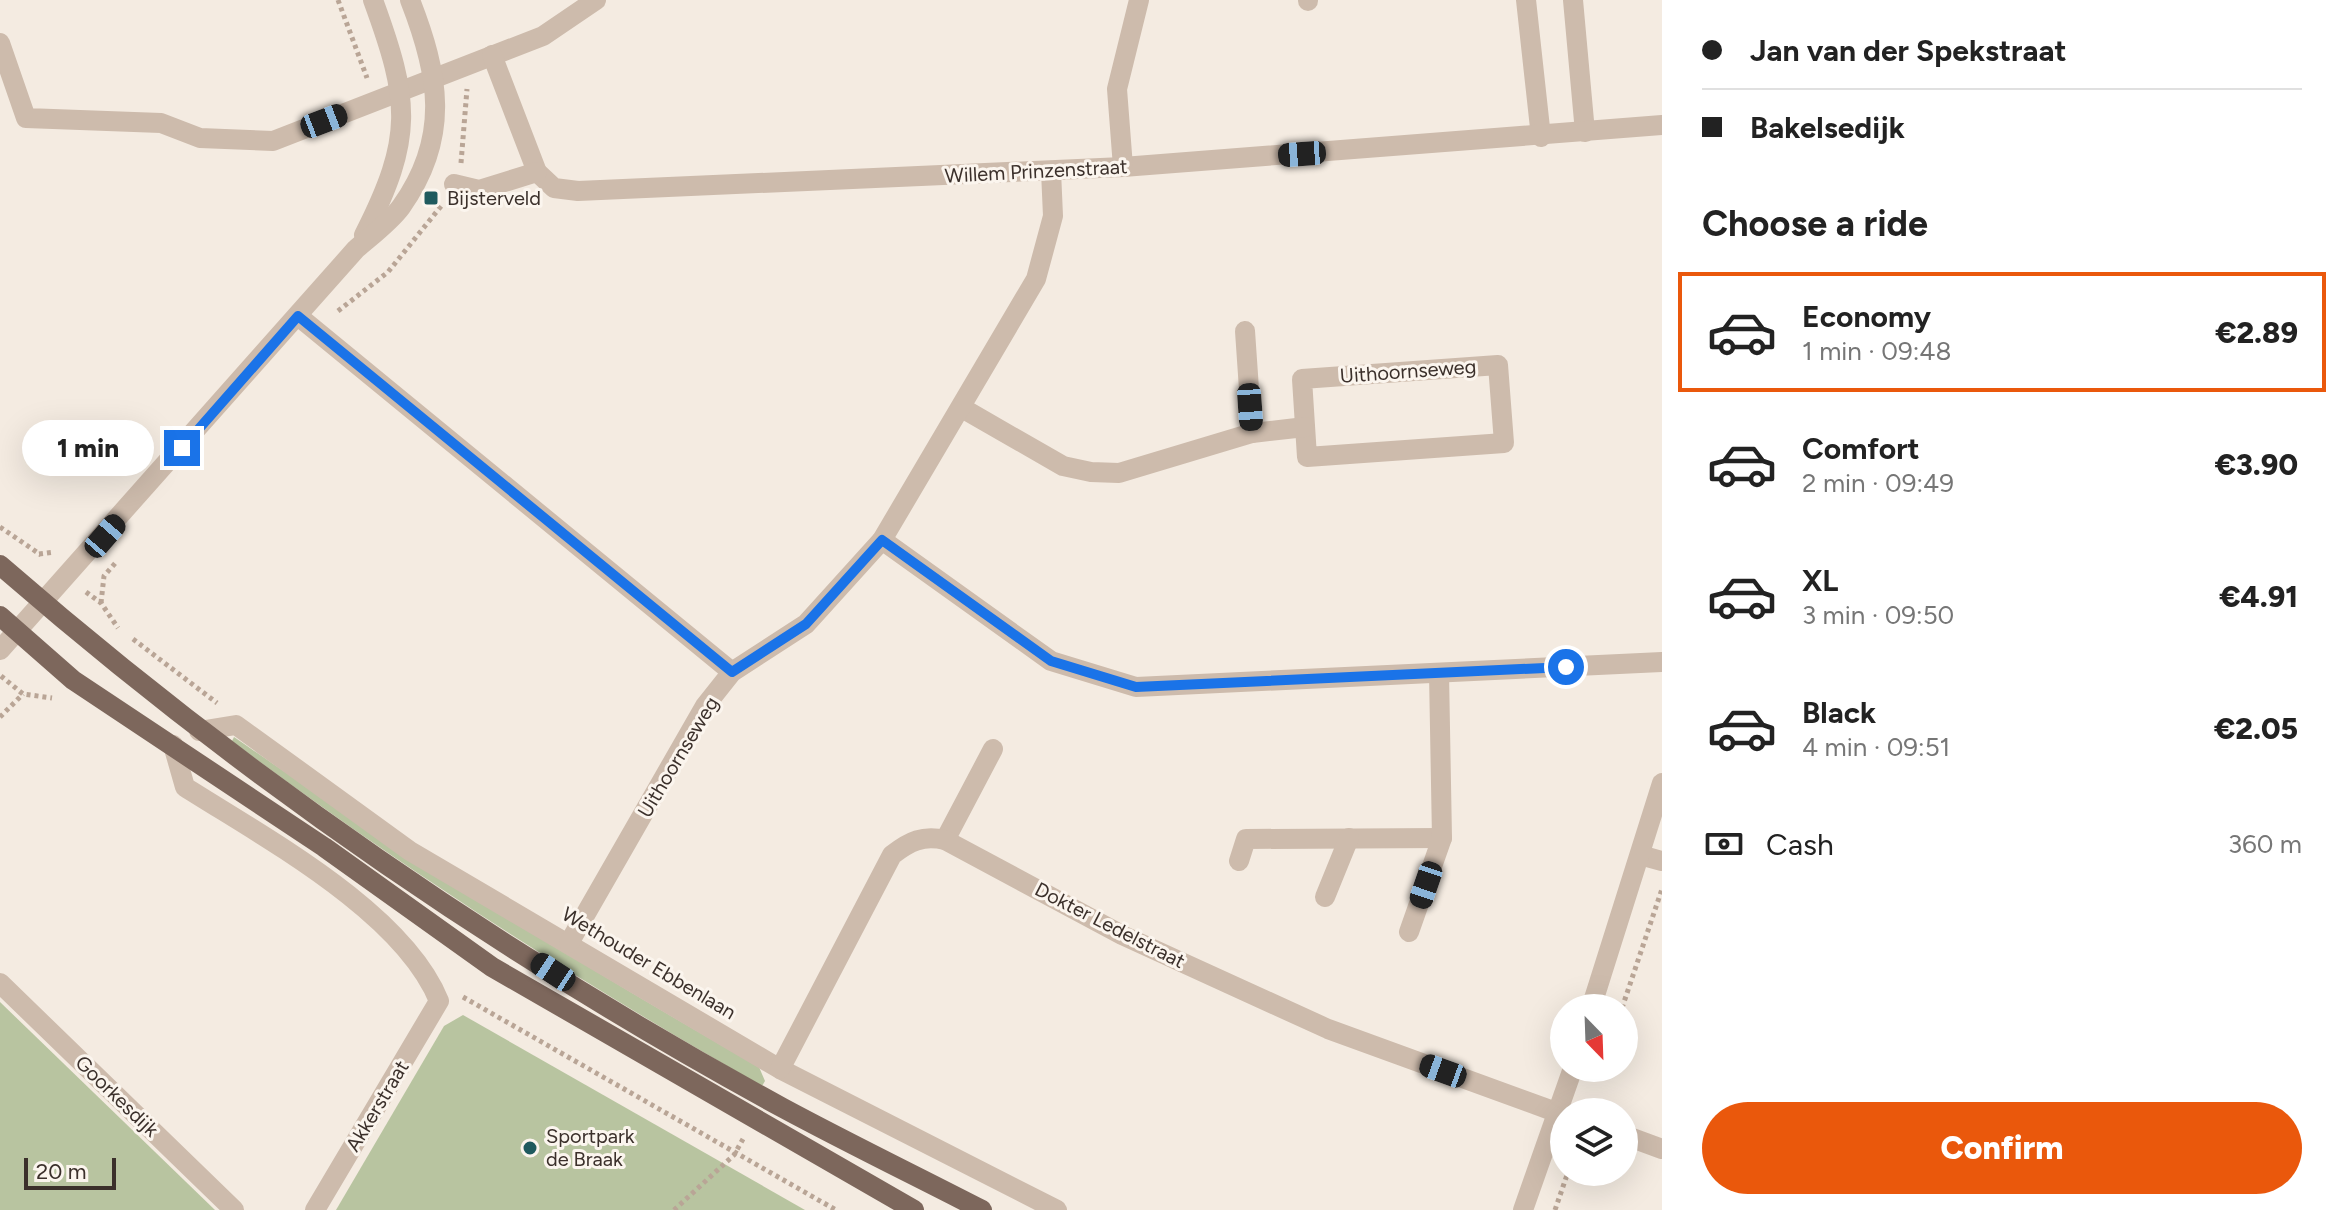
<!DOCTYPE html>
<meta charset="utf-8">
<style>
body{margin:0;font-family:Figtree,sans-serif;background:#f6f6f6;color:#222;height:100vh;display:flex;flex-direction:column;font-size:30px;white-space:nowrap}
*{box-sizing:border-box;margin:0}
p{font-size:26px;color:#767676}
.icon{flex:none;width:44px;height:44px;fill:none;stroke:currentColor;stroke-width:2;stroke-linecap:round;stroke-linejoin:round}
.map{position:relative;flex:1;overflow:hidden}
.drawer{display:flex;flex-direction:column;background:#fff;width:680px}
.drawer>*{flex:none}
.guide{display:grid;align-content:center;height:176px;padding:0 40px;background:#fff}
.needle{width:52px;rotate:157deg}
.tools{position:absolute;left:1550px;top:994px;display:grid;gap:16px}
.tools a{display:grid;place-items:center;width:88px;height:88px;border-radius:50%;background:#fff;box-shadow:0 8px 32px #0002;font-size:40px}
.scale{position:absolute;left:24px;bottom:20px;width:92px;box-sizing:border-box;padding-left:8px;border:4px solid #3b302b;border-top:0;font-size:22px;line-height:28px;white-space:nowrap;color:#3b302b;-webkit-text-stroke:6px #fbf5ee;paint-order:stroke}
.end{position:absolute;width:36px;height:36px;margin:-18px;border:10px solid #1a73e8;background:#fff;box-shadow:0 0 0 4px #fff}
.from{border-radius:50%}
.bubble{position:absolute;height:56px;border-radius:28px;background:#fff;box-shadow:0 8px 32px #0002;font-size:26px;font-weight:800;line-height:56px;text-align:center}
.car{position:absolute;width:24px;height:48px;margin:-24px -12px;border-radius:10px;box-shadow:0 0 6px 2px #0007;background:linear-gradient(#222 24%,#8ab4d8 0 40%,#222 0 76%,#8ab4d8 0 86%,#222 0)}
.guide b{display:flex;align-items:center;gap:28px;height:76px;font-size:30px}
.guide b+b{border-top:2px solid #e0e0e0}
.guide i{width:20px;height:20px;background:#222}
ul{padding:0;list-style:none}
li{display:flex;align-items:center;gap:24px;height:120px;margin:0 16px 12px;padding:0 24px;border:4px solid transparent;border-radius:0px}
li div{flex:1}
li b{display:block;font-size:30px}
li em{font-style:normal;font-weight:800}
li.current{border-color:#ea580c}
li>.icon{width:72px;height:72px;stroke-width:1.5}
h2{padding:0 40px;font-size:36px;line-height:96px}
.pay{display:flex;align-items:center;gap:20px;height:88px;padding:0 40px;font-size:30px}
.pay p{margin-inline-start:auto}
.action{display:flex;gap:16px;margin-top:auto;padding:16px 40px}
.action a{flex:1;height:92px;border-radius:48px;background:#ea580c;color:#fff;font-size:32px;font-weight:800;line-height:92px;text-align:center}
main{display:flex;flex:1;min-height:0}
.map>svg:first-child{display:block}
.green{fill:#b8c4a0}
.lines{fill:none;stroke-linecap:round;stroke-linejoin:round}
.path{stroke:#b9a596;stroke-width:5;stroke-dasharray:4 4;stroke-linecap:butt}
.minor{stroke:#cdbbac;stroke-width:20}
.major{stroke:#7d675c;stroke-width:20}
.route{stroke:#1a73e8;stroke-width:10}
.poi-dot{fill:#1f5a5e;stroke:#fbf5ee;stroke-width:3}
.labels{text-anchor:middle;stroke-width:6;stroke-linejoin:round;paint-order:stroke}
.street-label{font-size:20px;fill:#3b302b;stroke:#fbf5ee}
.poi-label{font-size:20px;fill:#3b302b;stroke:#fbf5ee;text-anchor:start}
</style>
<main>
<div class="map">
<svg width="1662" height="1210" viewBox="0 0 1662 1210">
<rect width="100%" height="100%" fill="#f4ebe1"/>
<g class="green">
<path d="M234 737C404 855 579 964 759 1067L765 1081 762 1086C578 981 401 868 232 741Z"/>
<polygon points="0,1002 215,1210 0,1210"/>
<polygon points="463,1015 805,1210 336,1210 444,1026"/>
</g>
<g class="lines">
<g class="path">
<polyline points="338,0 367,78"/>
<polyline points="461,163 467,89"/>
<polyline points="338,311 388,272 442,205"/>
<polyline points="0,527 41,555"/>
<polyline points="39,554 54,552"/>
<polyline points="86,592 101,603 118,628"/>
<polyline points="101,603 104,576 117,561"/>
<polyline points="133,639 217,703"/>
<polyline points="1,676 23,694 52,698"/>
<polyline points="0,717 23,694"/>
<polyline points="463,997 836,1210"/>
<polyline points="1622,1008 1662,889"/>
<polyline points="674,1210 734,1155 743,1139"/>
<polyline points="1555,1210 1568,1172"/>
</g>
<g class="minor">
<polyline points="1526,0 1541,137"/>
<polyline points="1573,0 1585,132"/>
<polyline points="1308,1 1308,0"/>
<polyline points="0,43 26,118 161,123 200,138 273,141 543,36 596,0"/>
<polyline points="492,55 537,172 554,188 578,191 1123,167 1662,125"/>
<polyline points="1123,167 1117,89 1139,0"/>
<polyline points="454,184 479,190 537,172"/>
<path d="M364 235C414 137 410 101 373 0"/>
<polyline points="298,316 732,672"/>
<polyline points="1245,331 1252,433"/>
<polygon points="1498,365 1504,443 1307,457 1302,379"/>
<polyline points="962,408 1063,466 1091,472 1119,473 1252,433 1305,427"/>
<polyline points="882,540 1051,661 1136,687 1662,662"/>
<path d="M0 650 356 249C371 236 390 222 401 207 451 137 439 74 410 0"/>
<polyline points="199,731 236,725 410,851 780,1069 1057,1210"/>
<path d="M173 745 185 787C265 838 403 912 439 1001L315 1210"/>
<polyline points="945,840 993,749"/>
<polyline points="1640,855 1662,861"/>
<polyline points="1239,861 1246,839 1442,838"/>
<polyline points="1325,897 1349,838"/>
<polyline points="1409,932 1442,838 1439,673"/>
<polyline points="569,943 705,706 732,672 806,624 882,540 1036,279 1053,216 1051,171"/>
<polyline points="0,983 234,1210"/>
<polyline points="1591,1008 1662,783"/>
<path d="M780 1069 892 855C910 841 923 835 945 840L1122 935 1328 1029 1564 1115"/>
<polyline points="1624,1135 1662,1149"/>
<polyline points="1523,1210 1573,1068"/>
</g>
<g class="major">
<path d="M0 565C240 774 504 956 783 1108 848 1143 916 1176 982 1210"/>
<polyline points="0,616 73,680 324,847 492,967 914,1210"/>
</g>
</g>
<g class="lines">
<polyline class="route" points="182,448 298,316 732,672 806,624 882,540 1051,661 1136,687 1566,667"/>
</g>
<g class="poi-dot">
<rect x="423" y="190" width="16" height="16" rx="4"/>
<circle cx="530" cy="1148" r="8"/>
</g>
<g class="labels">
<g class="street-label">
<text transform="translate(1036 171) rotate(-3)" y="7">Willem Prinzenstraat</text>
<text transform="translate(1408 371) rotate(-4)" y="7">Uithoornseweg</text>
<text transform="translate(678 757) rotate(-59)" y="7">Uithoornseweg</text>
<text transform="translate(1110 925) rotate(27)" y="7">Dokter Ledelstraat</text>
<text transform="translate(649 963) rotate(31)" y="7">Wethouder Ebbenlaan</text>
<text transform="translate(117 1096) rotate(44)" y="7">Goorkesdijk</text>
<text transform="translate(377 1106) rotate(-59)" y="7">Akkerstraat</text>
</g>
<g class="poi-label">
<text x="447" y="205">Bijsterveld</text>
<text x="546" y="1143">Sportpark<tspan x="546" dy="23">de Braak</tspan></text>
</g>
</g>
</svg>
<div class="tools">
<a><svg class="needle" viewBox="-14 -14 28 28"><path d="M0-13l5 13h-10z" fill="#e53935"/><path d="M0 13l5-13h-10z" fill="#767676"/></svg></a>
<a><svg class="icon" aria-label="layers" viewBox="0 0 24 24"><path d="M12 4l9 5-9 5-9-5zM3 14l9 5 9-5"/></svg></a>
</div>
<div class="scale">20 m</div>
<i class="end from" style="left:1566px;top:667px"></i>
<i class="end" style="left:182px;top:448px"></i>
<div class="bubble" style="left:22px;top:420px;width:132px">1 min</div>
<i class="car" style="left:324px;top:121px;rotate:69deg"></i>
<i class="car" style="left:1302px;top:154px;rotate:266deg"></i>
<i class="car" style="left:1250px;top:407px;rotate:176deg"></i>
<i class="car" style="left:105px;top:536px;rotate:41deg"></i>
<i class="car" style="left:1426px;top:885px;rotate:199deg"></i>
<i class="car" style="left:553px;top:972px;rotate:303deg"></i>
<i class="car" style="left:1443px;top:1071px;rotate:290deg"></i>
</div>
<section class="drawer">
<div class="guide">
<b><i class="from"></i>Jan van der Spekstraat</b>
<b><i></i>Bakelsedijk</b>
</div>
<h2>Choose a ride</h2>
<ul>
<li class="current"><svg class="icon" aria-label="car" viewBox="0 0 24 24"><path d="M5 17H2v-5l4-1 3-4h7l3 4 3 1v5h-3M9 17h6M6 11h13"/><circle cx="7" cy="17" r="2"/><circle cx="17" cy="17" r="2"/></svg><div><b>Economy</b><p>1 min · 09:48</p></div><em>€2.89</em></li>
<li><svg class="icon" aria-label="car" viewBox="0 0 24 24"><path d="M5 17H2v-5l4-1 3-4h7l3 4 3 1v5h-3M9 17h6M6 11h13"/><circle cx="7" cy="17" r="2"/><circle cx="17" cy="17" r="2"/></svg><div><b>Comfort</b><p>2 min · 09:49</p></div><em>€3.90</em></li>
<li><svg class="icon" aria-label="car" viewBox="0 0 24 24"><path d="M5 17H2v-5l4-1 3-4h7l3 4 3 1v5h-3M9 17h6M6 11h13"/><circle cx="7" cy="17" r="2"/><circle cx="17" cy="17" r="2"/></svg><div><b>XL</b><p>3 min · 09:50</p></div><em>€4.91</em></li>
<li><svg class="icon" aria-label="car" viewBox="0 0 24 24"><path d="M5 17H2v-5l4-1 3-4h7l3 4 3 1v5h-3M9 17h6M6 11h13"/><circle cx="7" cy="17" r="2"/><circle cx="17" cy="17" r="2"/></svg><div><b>Black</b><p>4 min · 09:51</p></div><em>€2.05</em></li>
</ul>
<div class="pay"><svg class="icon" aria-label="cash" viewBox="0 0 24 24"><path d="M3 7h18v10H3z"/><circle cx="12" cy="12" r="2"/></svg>Cash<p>360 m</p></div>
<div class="action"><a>Confirm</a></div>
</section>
</main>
